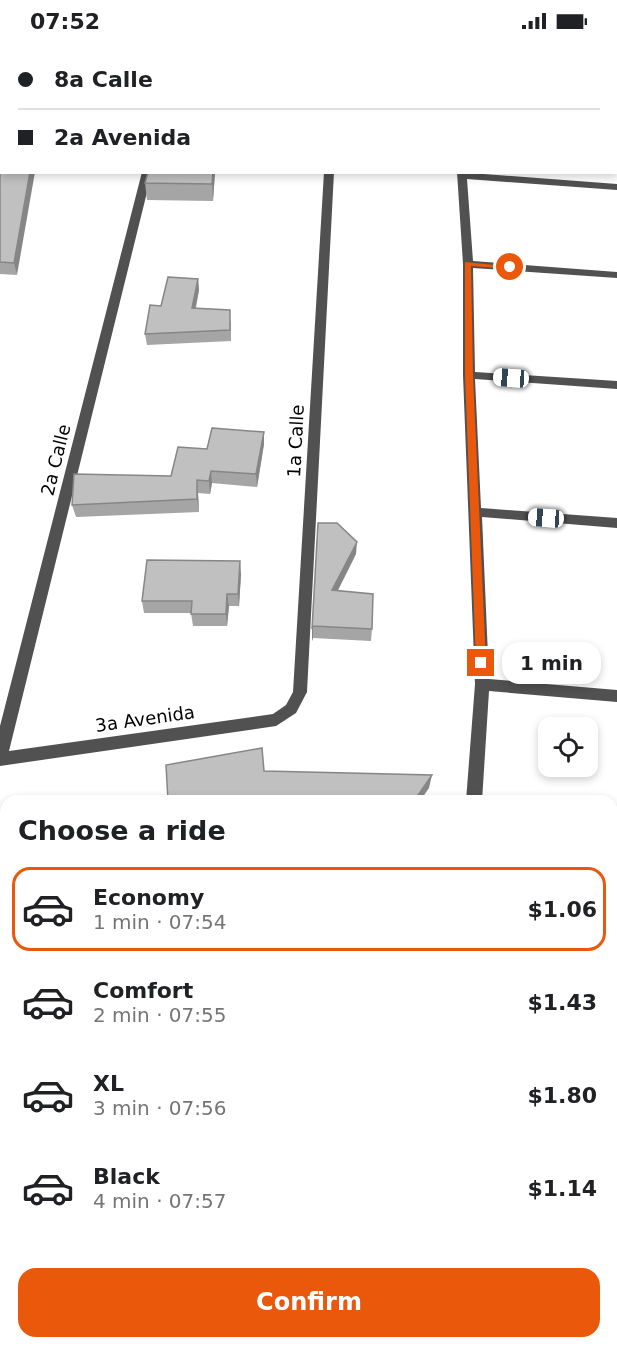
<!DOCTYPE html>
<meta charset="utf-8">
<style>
body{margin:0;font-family:"DejaVu Sans",sans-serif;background:#f6f6f6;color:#202124;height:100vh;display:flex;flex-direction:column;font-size:22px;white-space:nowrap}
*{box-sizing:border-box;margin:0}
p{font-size:20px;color:#757577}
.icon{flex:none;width:33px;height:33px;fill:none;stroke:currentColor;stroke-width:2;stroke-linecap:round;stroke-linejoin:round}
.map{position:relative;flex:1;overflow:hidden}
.details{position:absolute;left:0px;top:753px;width:618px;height:554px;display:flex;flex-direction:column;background:#fff;border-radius:18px 18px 0 0;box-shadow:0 3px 9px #0003}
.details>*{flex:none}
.guide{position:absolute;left:0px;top:0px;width:618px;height:132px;box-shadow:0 3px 9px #0003;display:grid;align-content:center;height:132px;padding:0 18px;background:#fff}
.tools{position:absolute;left:538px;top:675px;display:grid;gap:12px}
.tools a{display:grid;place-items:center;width:60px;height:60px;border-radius:12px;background:#fff;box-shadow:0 3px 9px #0003;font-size:30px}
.end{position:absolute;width:27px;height:27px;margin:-14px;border:8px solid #ea580c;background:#fff;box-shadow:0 0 0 3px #fff}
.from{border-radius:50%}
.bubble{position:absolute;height:42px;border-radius:18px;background:#fff;box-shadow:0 3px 9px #0003;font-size:20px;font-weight:700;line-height:42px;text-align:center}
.car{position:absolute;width:18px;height:36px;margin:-18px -9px;border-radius:8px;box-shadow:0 0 4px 2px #0007;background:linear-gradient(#fff 24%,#345 0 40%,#fff 0 76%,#345 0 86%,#fff 0)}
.guide b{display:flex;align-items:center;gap:21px;height:57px;font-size:22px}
.guide b+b{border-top:2px solid #e0e0e0}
.guide i{width:15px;height:15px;background:#202124}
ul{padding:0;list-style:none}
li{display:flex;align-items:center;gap:18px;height:84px;margin:0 12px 9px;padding:0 6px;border:3px solid transparent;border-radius:18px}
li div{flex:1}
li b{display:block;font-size:22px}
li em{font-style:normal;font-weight:700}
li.active{border-color:#ea580c}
li>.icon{width:54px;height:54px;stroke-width:1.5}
h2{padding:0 18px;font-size:27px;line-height:72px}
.action{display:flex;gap:12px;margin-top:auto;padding:12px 18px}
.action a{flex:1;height:69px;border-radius:18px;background:#ea580c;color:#fff;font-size:24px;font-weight:700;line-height:69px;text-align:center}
.status{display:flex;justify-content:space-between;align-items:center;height:42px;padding:0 30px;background:#fff;direction:ltr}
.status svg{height:16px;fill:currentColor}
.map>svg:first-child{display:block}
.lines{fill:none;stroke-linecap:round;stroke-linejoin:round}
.minor{fill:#515151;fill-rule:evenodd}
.wall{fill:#a5a5a5}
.shaded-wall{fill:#868686}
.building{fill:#c0c0c0;stroke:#868686;stroke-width:1.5}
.route{fill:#ea580c}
.labels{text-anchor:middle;stroke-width:6;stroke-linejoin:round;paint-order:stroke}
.street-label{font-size:18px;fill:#000;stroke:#fff}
</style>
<div class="status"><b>07:52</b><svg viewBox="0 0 49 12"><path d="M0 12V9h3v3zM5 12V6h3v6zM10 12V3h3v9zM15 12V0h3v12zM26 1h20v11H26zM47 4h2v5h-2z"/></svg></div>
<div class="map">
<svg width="617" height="1306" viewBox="0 0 617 1306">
<rect width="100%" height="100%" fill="#fff"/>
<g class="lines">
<g class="minor">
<rect x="23" y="0" width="8" height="2"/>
<rect x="176" y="0" width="8" height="2"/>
<rect x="333" y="0" width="8" height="2"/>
<rect x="456" y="0" width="8" height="2"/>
<polygon points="496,0 528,0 530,2 497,2"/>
<rect x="616" y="5" width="1" height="4"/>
<polygon points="2,55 2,63 0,64 0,56"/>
<rect x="616" y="68" width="1" height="6"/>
<polygon points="142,130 152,130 9,709 273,672 286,663 293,650 324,130 334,130 307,650 296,671 276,684 0,724 0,684"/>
<polygon points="457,130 617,142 617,148 467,137 473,219 617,230 617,236 473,226 475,330 617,339 617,347 475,337 481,466 617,476 617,486 482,475 489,637 617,648 617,660 489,649 482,759 466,759 475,642 463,333 463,222"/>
<polygon points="612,861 617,862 617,878 612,877"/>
<rect x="612" y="1174" width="5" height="20"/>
<polygon points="128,1300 152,1300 149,1306 126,1306"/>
</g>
</g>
<g class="wall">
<polygon points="0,74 17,233 0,232"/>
<polygon points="148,130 215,130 213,159 147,158 145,141"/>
<polygon points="198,237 199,248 196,266 231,279 231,299 147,303 145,292 161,264"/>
<polygon points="264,402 257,445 212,441 210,452 198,451 199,470 76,475 72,463 171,434 207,407"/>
<polygon points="356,512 338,548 372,587 371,599 313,596 312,599 312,587"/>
<polygon points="241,532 239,564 229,564 227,584 193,584 191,571 144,571 142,559"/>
</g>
<g class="shaded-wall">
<polygon points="30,130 35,130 17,233 14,221"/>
<polygon points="213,130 215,130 213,159 212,142"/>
<polygon points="198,237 199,248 193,277 192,266"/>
<polygon points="264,390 264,402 257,445 256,432"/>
<polygon points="211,429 212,441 210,452 209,439"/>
<polygon points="197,438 198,451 199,470 197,457"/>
<polygon points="357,500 356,512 332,560 332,548"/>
<polygon points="240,519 241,532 239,564 238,552"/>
<polygon points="227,552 229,564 227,584 226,572"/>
<polygon points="313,584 313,596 312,599 312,587"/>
<polygon points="432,733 429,746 420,759 414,759"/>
</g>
<g class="building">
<rect x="239" y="0" width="39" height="2"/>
<polygon points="0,74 2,74 2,130 30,130 14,221 0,220"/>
<polygon points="148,130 213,130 212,142 145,141"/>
<polygon points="168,235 198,237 192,266 230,268 230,288 145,292 150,263 161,264"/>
<polygon points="212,386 264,390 256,432 211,429 209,439 197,438 197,457 72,463 74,432 171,434 178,405 207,407"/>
<polygon points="318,481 337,481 357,500 332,548 373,552 372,587 313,584 312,587"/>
<polygon points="147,518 240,519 238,552 227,552 226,572 191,572 192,559 142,559"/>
<polygon points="262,706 264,729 432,733 414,759 168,759 166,723"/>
</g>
<polygon class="route" points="465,220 514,225 510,227 471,224 473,333 486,621 481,625 476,621 465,333"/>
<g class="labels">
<g class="street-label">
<text transform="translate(296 399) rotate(-87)" y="6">1a Calle</text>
<text transform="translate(56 418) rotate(-76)" y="6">2a Calle</text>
<text transform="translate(145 677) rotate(-8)" y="6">3a Avenida</text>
</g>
</g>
</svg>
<div class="tools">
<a><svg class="icon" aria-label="locate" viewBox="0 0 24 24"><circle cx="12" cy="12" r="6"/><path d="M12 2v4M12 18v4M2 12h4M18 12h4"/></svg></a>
</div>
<i class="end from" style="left:510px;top:225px"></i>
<i class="end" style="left:481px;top:621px"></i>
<div class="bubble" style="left:502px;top:600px;width:99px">1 min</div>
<i class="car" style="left:511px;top:336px;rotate:274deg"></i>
<i class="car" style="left:546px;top:476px;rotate:274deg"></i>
<div class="guide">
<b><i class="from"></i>8a Calle</b>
<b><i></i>2a Avenida</b>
</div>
<section class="details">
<h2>Choose a ride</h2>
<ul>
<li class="active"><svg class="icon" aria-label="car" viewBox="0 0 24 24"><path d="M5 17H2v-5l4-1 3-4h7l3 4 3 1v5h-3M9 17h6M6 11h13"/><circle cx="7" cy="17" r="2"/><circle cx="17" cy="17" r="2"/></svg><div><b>Economy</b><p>1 min · 07:54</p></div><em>$1.06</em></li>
<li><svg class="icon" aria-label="car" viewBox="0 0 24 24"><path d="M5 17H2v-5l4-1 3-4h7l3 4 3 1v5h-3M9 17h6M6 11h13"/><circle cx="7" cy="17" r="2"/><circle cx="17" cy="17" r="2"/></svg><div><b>Comfort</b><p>2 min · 07:55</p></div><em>$1.43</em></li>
<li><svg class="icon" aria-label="car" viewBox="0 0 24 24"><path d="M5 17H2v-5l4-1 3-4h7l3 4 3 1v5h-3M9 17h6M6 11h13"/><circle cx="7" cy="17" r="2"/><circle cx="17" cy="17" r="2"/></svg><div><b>XL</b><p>3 min · 07:56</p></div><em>$1.80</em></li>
<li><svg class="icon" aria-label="car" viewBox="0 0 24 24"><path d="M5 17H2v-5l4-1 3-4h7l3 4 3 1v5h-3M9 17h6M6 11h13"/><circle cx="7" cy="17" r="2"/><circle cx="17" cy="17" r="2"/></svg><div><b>Black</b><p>4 min · 07:57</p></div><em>$1.14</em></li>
</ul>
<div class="action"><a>Confirm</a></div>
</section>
</div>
